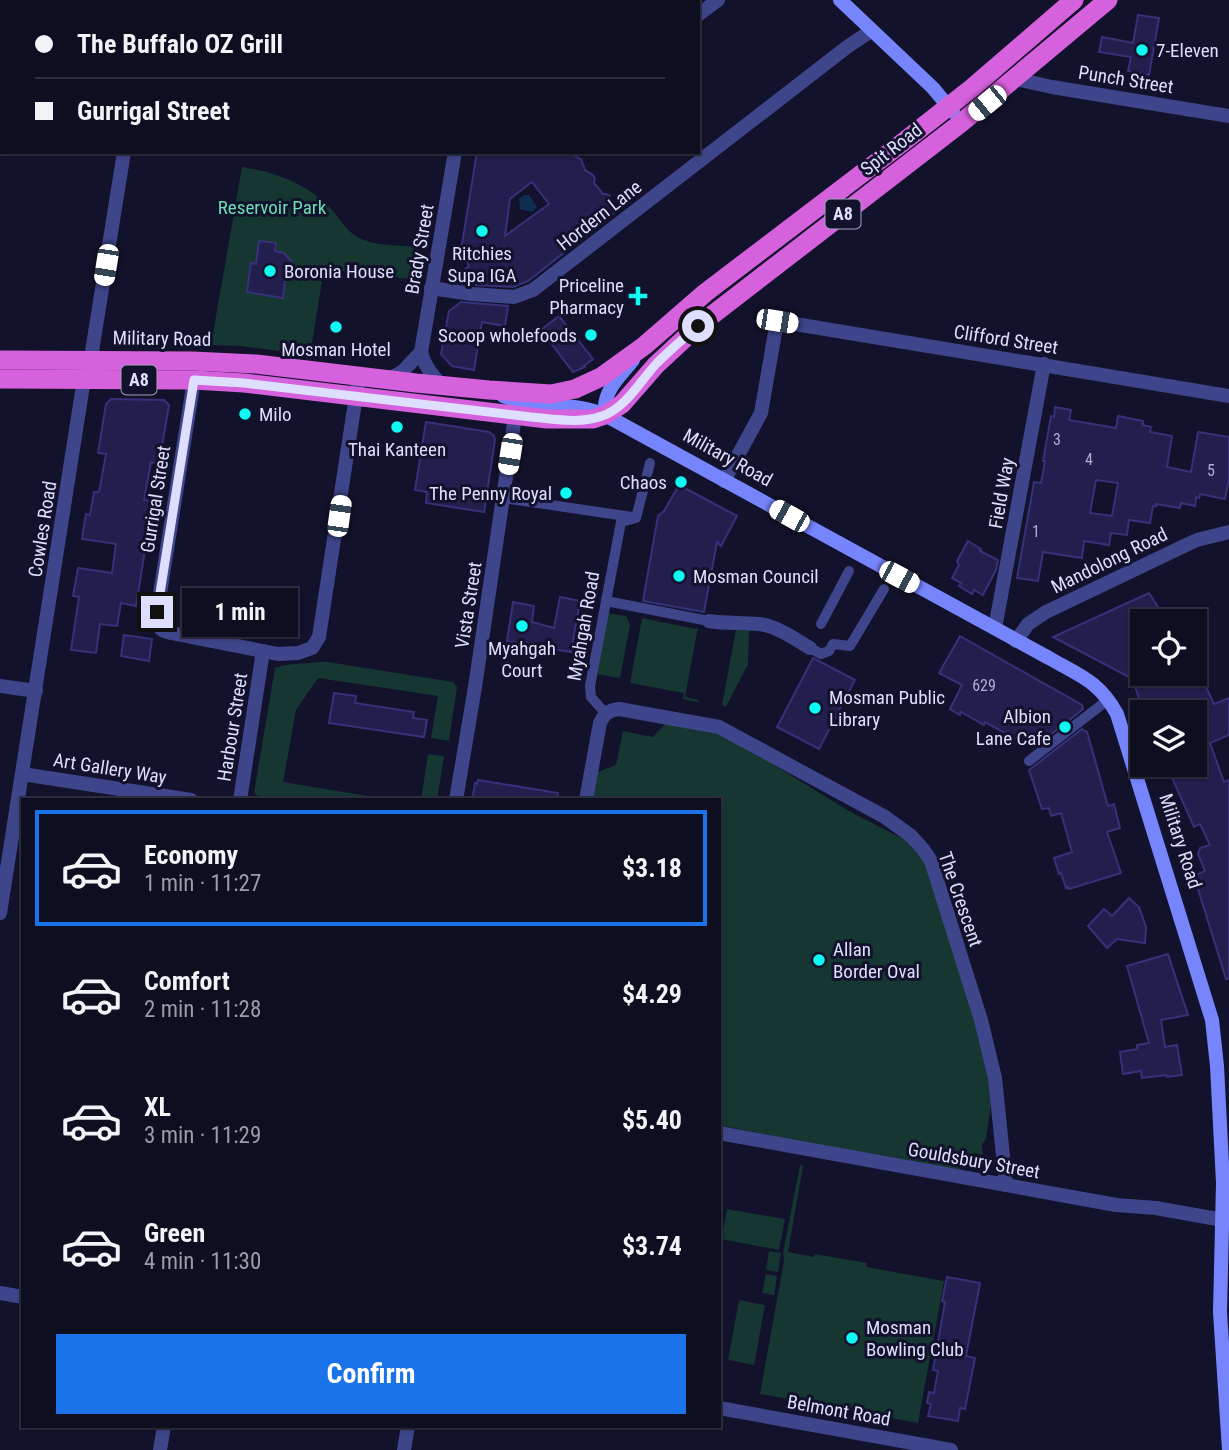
<!DOCTYPE html>
<meta charset="utf-8">
<style>
body{margin:0;font-family:"Roboto Condensed",sans-serif;background:#17172a;color:#f1f3f6;height:100vh;display:flex;flex-direction:column;font-size:26px;white-space:nowrap}
*{box-sizing:border-box;margin:0}
p{font-size:23px;color:#9b9ca5}
.icon{flex:none;width:38px;height:38px;fill:none;stroke:currentColor;stroke-width:2;stroke-linecap:round;stroke-linejoin:round}
.map{position:relative;flex:1;overflow:hidden}
.side{position:absolute;left:21px;top:798px;width:700px;height:630px;display:flex;flex-direction:column;background:#0e0e21;border-radius:0px;box-shadow:0 2px 5px #0004,0 0 0 2px #2e2e3f}
.side>*{flex:none}
.hud{position:absolute;left:0px;top:0px;width:700px;height:154px;box-shadow:0 2px 5px #0004,0 0 0 2px #2e2e3f;display:grid;align-content:center;height:154px;padding:0 35px;background:#0e0e21}
.tools{position:absolute;left:1130px;top:609px;display:grid;gap:14px}
.tools a{display:grid;place-items:center;width:77px;height:77px;border-radius:0px;background:#0e0e21;box-shadow:0 2px 5px #0004,0 0 0 2px #2e2e3f;font-size:35px}
.end{position:absolute;width:32px;height:32px;margin:-16px;border:9px solid #dedffe;background:#111;box-shadow:0 0 0 4px #111}
.from{border-radius:50%}
.bubble{position:absolute;height:49px;border-radius:0px;background:#0e0e21;box-shadow:0 2px 5px #0004,0 0 0 2px #2e2e3f;font-size:23px;font-weight:700;line-height:49px;text-align:center}
.car{position:absolute;width:21px;height:42px;margin:-21px -10px;border-radius:9px;box-shadow:0 0 5px 2px #0007;background:linear-gradient(#fff 24%,#345 0 40%,#fff 0 76%,#345 0 86%,#fff 0)}
.hud b{display:flex;align-items:center;gap:24px;height:66px;font-size:26px}
.hud b+b{border-top:2px solid #2e2e3f}
.hud i{width:18px;height:18px;background:#f1f3f6}
ul{padding:12px 0 0;list-style:none}
li{display:flex;align-items:center;gap:21px;height:116px;margin:0 14px 10px;padding:0 21px;border:4px solid transparent;border-radius:0px}
li div{flex:1}
li b{display:block;font-size:26px}
li em{font-style:normal;font-weight:700}
li.on{border-color:#1a73e8}
li>.icon{width:63px;height:63px;stroke-width:1.5}
.primary-button{display:flex;gap:14px;margin-top:auto;padding:14px 35px}
.primary-button a{flex:1;height:80px;border-radius:0px;background:#1a73e8;color:#fff;font-size:28px;font-weight:700;line-height:80px;text-align:center}
.map>svg:first-child{display:block}
.green{fill:#153631}
.water{fill:#0e2e4f}
.building{fill:#221e4d;stroke:#363179;stroke-width:2;fill-rule:evenodd}
.lines{fill:none;stroke-linecap:round;stroke-linejoin:round}
.pedestrian{stroke:#3e458a;stroke-width:10}
.minor{stroke:#3e458a;stroke-width:14}
.tertiary{stroke:#3e458a;stroke-width:14}
.secondary{stroke:#7785fd;stroke-width:14}
.trunk{stroke:#d661dc;stroke-width:19}
.route{stroke:#dedffe;stroke-width:9}
.poi-dot{fill:#0efbf4;stroke:#13122c;stroke-width:2.5}
.labels{text-anchor:middle;stroke-width:6;stroke-linejoin:round;paint-order:stroke}
.number-label{font-size:16px;fill:#afafd2}
.shield{fill:#13122c;stroke:#a1a2bf;stroke-width:2}
.shield-label{font-size:18px;font-weight:bold;fill:#dedffe}
.poi-label{font-size:19px;fill:#dedffe;stroke:#13122c;text-anchor:start}
.street-label{font-size:19px;fill:#dedffe;stroke:#13122c}
.park-label{font-size:19px;fill:#69dfb3;stroke:#13122c}
</style>
<div class="map">
<svg width="1229" height="1450" viewBox="0 0 1229 1450">
<rect width="100%" height="100%" fill="#13122c"/>
<g class="green">
<path d="M242 167C275 172 306 183 330 208 340 218 347 233 361 239 377 246 398 245 415 247L410 279 324 269 310 355 241 346 211 345Z"/>
<polygon points="607,613 626,616 630,625 620,678 596,674"/>
<polygon points="642,618 696,629 698,627 685,697 699,700 698,702 683,699 684,693 630,683"/>
<polygon points="736,630 749,630 748,664 726,707 722,705"/>
<polygon points="320,662 328,662 453,682 457,687 449,741 431,738 438,696 318,678 296,710 283,782 392,800 283,800 256,795 254,793 275,668 285,665"/>
<polygon points="668,721 712,730 735,741 849,811 932,854 995,1077 986,1139 982,1144 983,1155 974,1153 956,1173 719,1125 719,800 592,800 595,773 616,765 623,731 653,737"/>
<polygon points="428,754 444,756 437,800 421,800"/>
<polygon points="800,1165 803,1166 788,1252 814,1257 815,1254 867,1263 866,1267 944,1281 918,1423 760,1394 784,1261 783,1253"/>
<polygon points="727,1209 785,1219 779,1250 721,1239"/>
<polygon points="769,1251 781,1253 778,1272 766,1270"/>
<polygon points="766,1274 777,1276 774,1295 762,1293"/>
<polygon points="739,1300 765,1305 754,1365 728,1360"/>
</g>
<polygon class="water" points="524,195 529,195 537,207 532,212 520,209 519,199"/>
<g class="building">
<polygon points="1138,15 1159,18 1149,75 1128,71 1131,57 1099,52 1102,37 1133,43"/>
<path d="M477 152H572L575 156 581 159 585 170 593 175 595 179 594 183 603 194H606L610 196 611 204 616 212 528 281 513 287 476 285 464 270 469 266 461 250ZM532 182 549 204 505 236 510 199Z"/>
<polygon points="259,241 276,243 275,251 284,253 295,266 290,269 289,273 286,272 283,298 247,292 251,263 256,264"/>
<polygon points="461,302 508,306 505,326 482,322 474,370 452,366 441,354 449,311"/>
<polygon points="559,316 593,359 584,366 585,367 573,372 541,330"/>
<polygon points="111,399 164,400 169,405 159,464 151,462 144,500 153,501 136,606 121,603 117,626 100,624 96,653 71,650 79,597 73,596 78,568 112,573 116,544 82,539 86,514 90,515 94,492 99,492 106,454 98,453 106,404"/>
<path d="M1055 407 1071 410 1069 420 1116 428 1118 416 1143 421V425L1151 427 1150 432 1172 436 1167 467 1191 472 1198 432 1229 437V478L1225 499 1200 494 1199 498 1196 497 1195 506 1181 503 1180 508 1156 504V506H1153L1150 523 1129 520 1127 535 1111 533 1109 545 1084 541 1082 558 1043 552 1038 581 1017 578 1034 482 1041 483 1045 461H1043L1051 416 1054 417ZM1096 480 1118 483 1112 516 1090 513Z"/>
<polygon points="426,422 489,432 494,436 495,440 484,512 426,503 427,492 415,490"/>
<polygon points="679,485 737,516 721,546 717,542 704,612 643,601 658,516 664,511"/>
<polygon points="968,541 981,549 980,551 998,560 996,570 983,595 974,590 972,594 959,586 961,583 952,578 959,565 957,561"/>
<polygon points="1149,593 1167,621 1143,621 1143,674 1200,674 1214,704 1229,698 1229,735 1210,743 1224,782 1229,780 1229,979 1226,979 1194,876 1205,871 1198,854 1200,848 1210,845 1200,824 1194,827 1173,780 1168,765 1195,765 1195,712 1143,712 1133,679 1053,637"/>
<polygon points="560,597 580,601 571,652 507,641 513,602 534,606 532,622 554,628"/>
<polygon points="124,635 152,639 149,661 121,656"/>
<polygon points="960,636 1082,705 1083,709 1044,740 1028,733 1023,743 985,722 984,725 961,712 960,715 950,709 962,685 939,673"/>
<polygon points="813,658 855,680 819,749 777,727"/>
<polygon points="334,693 356,696 355,703 414,712 413,718 427,720 424,737 329,723"/>
<polygon points="1082,729 1087,732 1108,806 1114,804 1120,828 1107,832 1121,873 1069,889 1068,887 1066,888 1061,873 1059,874 1054,858 1072,852 1061,813 1051,816 1049,808 1042,809 1029,770"/>
<polygon points="478,780 558,793 557,800 472,800 475,783 477,784"/>
<polygon points="1129,898 1139,907 1146,927 1145,943 1117,939 1107,948 1088,926 1104,909 1112,916"/>
<polygon points="1168,954 1188,1015 1161,1020 1165,1047 1177,1045 1182,1075 1167,1077 1166,1075 1159,1076 1142,1078 1141,1071 1123,1074 1120,1052 1137,1049 1137,1045 1149,1043 1127,966"/>
<polygon points="947,1277 980,1283 966,1356 975,1358 965,1409 960,1408 958,1421 928,1416 931,1404 927,1403 929,1392 934,1393 938,1371 933,1370 945,1302 942,1301"/>
</g>
<g class="lines">
<g class="pedestrian">
<polyline points="504,498 632,517"/>
<polyline points="606,601 709,621"/>
<polyline points="821,624 849,571"/>
<polyline points="810,648 821,654 829,651 833,644 850,646 884,589"/>
<polyline points="606,714 591,697 590,686 621,522 636,518 650,463"/>
<polyline points="1029,761 1109,699"/>
</g>
<g class="minor">
<polyline points="481,2 481,0"/>
<polyline points="698,15 718,0"/>
<polyline points="1016,79 1052,87 1229,116"/>
<polyline points="431,288 472,294 514,297 533,290 847,47 871,31"/>
<polyline points="194,380 157,612 157,624 162,630 171,633 278,654 298,653 312,648 319,637 359,376"/>
<polyline points="387,380 402,372 421,352"/>
<path d="M442 386C432 375 425 367 421 352L455 152"/>
<polyline points="724,481 761,413 777,321 1229,396"/>
<path d="M709 621C726 624 742 622 759 624 777 626 795 639 810 648"/>
<polyline points="995,628 1044,364"/>
<polyline points="1016,641 1028,624 1046,612 1184,546 1197,540 1229,532"/>
<polyline points="0,686 36,691"/>
<polyline points="22,774 191,800"/>
<polyline points="240,800 263,651"/>
<polyline points="456,800 475,687 515,416"/>
<path d="M586 800 600 723C604 714 609 710 619 709L719 727 885 817 911 836 923 849 931 861 981 1020 995 1078 1006 1185"/>
<polyline points="719,1133 1116,1205 1156,1208 1223,1220"/>
<polyline points="160,1450 164,1426"/>
<polyline points="404,1450 408,1426"/>
</g>
<g class="tertiary">
<polyline points="149,2 150,0"/>
<polyline points="0,913 84,379 91,360 93,345 124,152"/>
<polyline points="0,1293 23,1297"/>
<polyline points="719,1408 951,1450"/>
</g>
<g class="secondary">
<polyline points="840,0 933,88 953,112"/>
<path d="M503 396C537 409 575 401 605 415L1049 658C1080 676 1099 681 1117 714L1212 1020 1217 1066 1223 1183 1220 1312 1229 1450"/>
<path d="M605 415C602 391 619 378 633 360"/>
</g>
<g class="trunk">
<polyline points="0,360 192,361 256,364 416,383 489,390 551,394 575,389 601,377 644,346 705,293 902,143 972,88 1074,0"/>
<polyline points="0,379 194,380 244,383 547,419 593,419 605,415 622,404 656,365 698,326 961,123 1108,0"/>
</g>
</g>
<g class="lines">
<path class="route" d="M157 612 194 380 244 383 531 417C554 419 581 424 602 416 626 408 640 381 657 363 670 350 684 338 698 326"/>
</g>
<g class="poi-dot">
<circle cx="1142" cy="50" r="7"/>
<circle cx="482" cy="231" r="7"/>
<circle cx="270" cy="271" r="7"/>
<path d="M634.5 285.5h7v7h7v7h-7v7h-7v-7h-7v-7h7z"/>
<circle cx="336" cy="327" r="7"/>
<circle cx="591" cy="335" r="7"/>
<circle cx="245" cy="414" r="7"/>
<circle cx="397" cy="427" r="7"/>
<circle cx="681" cy="482" r="7"/>
<circle cx="566" cy="493" r="7"/>
<circle cx="679" cy="576" r="7"/>
<circle cx="522" cy="626" r="7"/>
<circle cx="815" cy="708" r="7"/>
<circle cx="1065" cy="727" r="7"/>
<circle cx="819" cy="960" r="7"/>
<circle cx="852" cy="1338" r="7"/>
</g>
<g class="labels">
<g class="number-label">
<text x="1057" y="445">3</text>
<text x="1089" y="465">4</text>
<text x="1211" y="476">5</text>
<text x="1036" y="537">1</text>
<text x="984" y="691">629</text>
</g>
<g class="shield">
<rect x="825.5" y="199.5" width="35" height="29" rx="5"/>
<rect x="121.5" y="365.5" width="35" height="29" rx="5"/>
</g>
<g class="shield-label">
<text x="843" y="220">A8</text>
<text x="139" y="386">A8</text>
</g>
<g class="poi-label">
<text x="1156" y="57">7-Eleven</text>
<text x="482" y="260" text-anchor="middle">Ritchies<tspan x="482" dy="22">Supa IGA</tspan></text>
<text x="284" y="278">Boronia House</text>
<text x="624" y="292" text-anchor="end">Priceline<tspan x="624" dy="22">Pharmacy</tspan></text>
<text x="577" y="342" text-anchor="end">Scoop wholefoods</text>
<text x="336" y="356" text-anchor="middle">Mosman Hotel</text>
<text x="259" y="421">Milo</text>
<text x="397" y="456" text-anchor="middle">Thai Kanteen</text>
<text x="667" y="489" text-anchor="end">Chaos</text>
<text x="552" y="500" text-anchor="end">The Penny Royal</text>
<text x="693" y="583">Mosman Council</text>
<text x="522" y="655" text-anchor="middle">Myahgah<tspan x="522" dy="22">Court</tspan></text>
<text x="829" y="704">Mosman Public<tspan x="829" dy="22">Library</tspan></text>
<text x="1051" y="723" text-anchor="end">Albion<tspan x="1051" dy="22">Lane Cafe</tspan></text>
<text x="833" y="956">Allan<tspan x="833" dy="22">Border Oval</tspan></text>
<text x="866" y="1334">Mosman<tspan x="866" dy="22">Bowling Club</tspan></text>
</g>
<g class="street-label">
<text transform="translate(1126 79) rotate(9)" y="7">Punch Street</text>
<text transform="translate(891 149) rotate(-38)" y="7">Spit Road</text>
<text transform="translate(599 215) rotate(-38)" y="7">Hordern Lane</text>
<text transform="translate(419 249) rotate(-80)" y="7">Brady Street</text>
<text transform="translate(162 338) rotate(1)" y="7">Military Road</text>
<text transform="translate(1006 339) rotate(9)" y="7">Clifford Street</text>
<text transform="translate(728 457) rotate(29)" y="7">Military Road</text>
<text transform="translate(1001 493) rotate(-80)" y="7">Field Way</text>
<text transform="translate(155 499) rotate(-81)" y="7">Gurrigal Street</text>
<text transform="translate(42 529) rotate(-81)" y="7">Cowles Road</text>
<text transform="translate(1109 560) rotate(-26)" y="7">Mandolong Road</text>
<text transform="translate(468 605) rotate(-81)" y="7">Vista Street</text>
<text transform="translate(583 626) rotate(-80)" y="7">Myahgah Road</text>
<text transform="translate(232 727) rotate(-81)" y="7">Harbour Street</text>
<text transform="translate(110 768) rotate(9)" y="7">Art Gallery Way</text>
<text transform="translate(1181 841) rotate(72)" y="7">Military Road</text>
<text transform="translate(961 899) rotate(71)" y="7">The Crescent</text>
<text transform="translate(974 1160) rotate(10)" y="7">Gouldsbury Street</text>
<text transform="translate(839 1410) rotate(10)" y="7">Belmont Road</text>
</g>
<g class="park-label">
<text x="272" y="214">Reservoir Park</text>
</g>
</g>
</svg>
<div class="tools">
<a><svg class="icon" aria-label="locate" viewBox="0 0 24 24"><circle cx="12" cy="12" r="6"/><path d="M12 2v4M12 18v4M2 12h4M18 12h4"/></svg></a>
<a><svg class="icon" aria-label="layers" viewBox="0 0 24 24"><path d="M12 4l9 5-9 5-9-5zM3 14l9 5 9-5"/></svg></a>
</div>
<i class="end from" style="left:698px;top:326px"></i>
<i class="end" style="left:157px;top:612px"></i>
<div class="bubble" style="left:182px;top:588px;width:116px">1 min</div>
<i class="car" style="left:987px;top:103px;rotate:231deg"></i>
<i class="car" style="left:106px;top:265px;rotate:189deg"></i>
<i class="car" style="left:777px;top:321px;rotate:99deg"></i>
<i class="car" style="left:510px;top:454px;rotate:189deg"></i>
<i class="car" style="left:339px;top:516px;rotate:8deg"></i>
<i class="car" style="left:789px;top:516px;rotate:299deg"></i>
<i class="car" style="left:899px;top:577px;rotate:118deg"></i>
<div class="hud">
<b><i class="from"></i>The Buffalo OZ Grill</b>
<b><i></i>Gurrigal Street</b>
</div>
<section class="side">
<ul>
<li class="on"><svg class="icon" aria-label="car" viewBox="0 0 24 24"><path d="M5 17H2v-5l4-1 3-4h7l3 4 3 1v5h-3M9 17h6M6 11h13"/><circle cx="7" cy="17" r="2"/><circle cx="17" cy="17" r="2"/></svg><div><b>Economy</b><p>1 min · 11:27</p></div><em>$3.18</em></li>
<li><svg class="icon" aria-label="car" viewBox="0 0 24 24"><path d="M5 17H2v-5l4-1 3-4h7l3 4 3 1v5h-3M9 17h6M6 11h13"/><circle cx="7" cy="17" r="2"/><circle cx="17" cy="17" r="2"/></svg><div><b>Comfort</b><p>2 min · 11:28</p></div><em>$4.29</em></li>
<li><svg class="icon" aria-label="car" viewBox="0 0 24 24"><path d="M5 17H2v-5l4-1 3-4h7l3 4 3 1v5h-3M9 17h6M6 11h13"/><circle cx="7" cy="17" r="2"/><circle cx="17" cy="17" r="2"/></svg><div><b>XL</b><p>3 min · 11:29</p></div><em>$5.40</em></li>
<li><svg class="icon" aria-label="car" viewBox="0 0 24 24"><path d="M5 17H2v-5l4-1 3-4h7l3 4 3 1v5h-3M9 17h6M6 11h13"/><circle cx="7" cy="17" r="2"/><circle cx="17" cy="17" r="2"/></svg><div><b>Green</b><p>4 min · 11:30</p></div><em>$3.74</em></li>
</ul>
<div class="primary-button"><a>Confirm</a></div>
</section>
</div>
